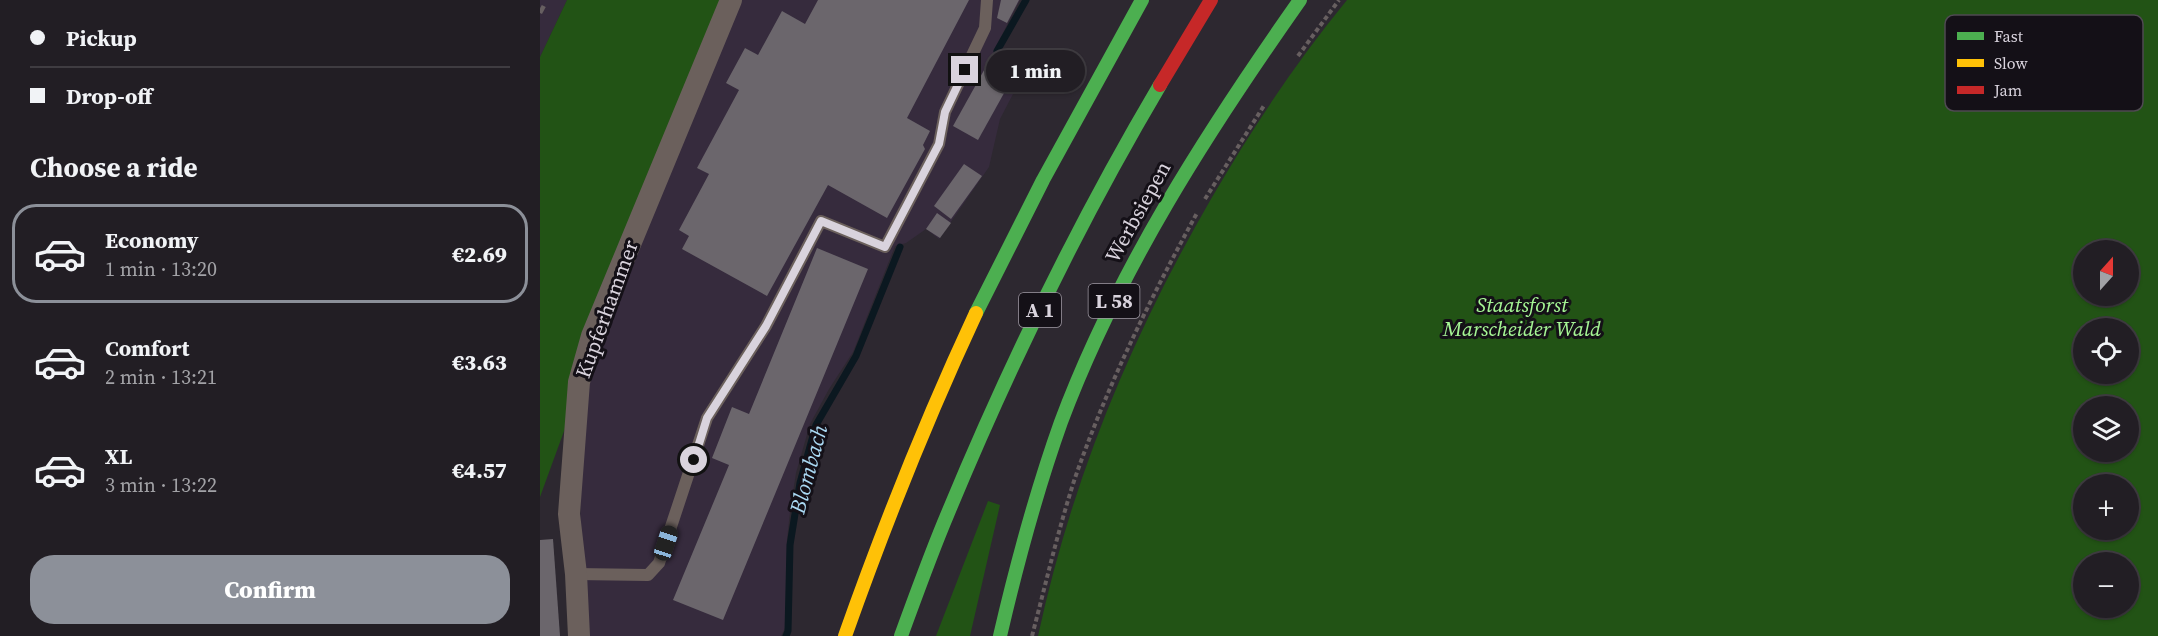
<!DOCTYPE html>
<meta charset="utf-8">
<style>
body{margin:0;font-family:"Source Serif 4",serif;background:#2e2b31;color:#f1f3f6;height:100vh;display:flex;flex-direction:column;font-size:22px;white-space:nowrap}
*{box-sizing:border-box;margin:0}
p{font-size:20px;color:#a2a2a6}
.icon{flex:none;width:33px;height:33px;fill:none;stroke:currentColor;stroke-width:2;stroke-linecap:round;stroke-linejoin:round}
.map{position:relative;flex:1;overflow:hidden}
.sheet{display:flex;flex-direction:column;background:#221e24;width:540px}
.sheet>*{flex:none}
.top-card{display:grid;align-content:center;height:132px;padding:0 30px;background:#221e24}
.needle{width:39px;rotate:21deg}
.fabs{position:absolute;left:1533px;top:240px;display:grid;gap:12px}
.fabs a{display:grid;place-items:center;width:66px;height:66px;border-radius:50%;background:#221e24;box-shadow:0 2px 4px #0004,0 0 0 2px #3f3c41;font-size:30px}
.end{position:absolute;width:27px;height:27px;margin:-14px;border:8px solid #d9d3dd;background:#111;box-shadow:0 0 0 3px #111}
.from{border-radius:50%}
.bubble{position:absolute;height:42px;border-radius:21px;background:#221e24;box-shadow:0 2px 4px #0004,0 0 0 2px #3f3c41;font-size:20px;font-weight:800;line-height:42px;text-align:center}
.car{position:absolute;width:18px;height:36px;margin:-18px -9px;border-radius:8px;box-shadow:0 0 4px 2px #0007;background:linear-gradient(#222 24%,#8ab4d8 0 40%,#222 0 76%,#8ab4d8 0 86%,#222 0)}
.top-card b{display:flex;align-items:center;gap:21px;height:57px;font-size:22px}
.top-card b+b{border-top:2px solid #3f3c41}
.top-card i{width:15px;height:15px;background:#f1f3f6}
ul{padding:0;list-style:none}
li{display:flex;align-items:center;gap:18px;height:99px;margin:0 12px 9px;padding:0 18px;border:3px solid transparent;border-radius:24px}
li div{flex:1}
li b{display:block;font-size:22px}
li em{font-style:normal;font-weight:800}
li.selected{border-color:#8c9099}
li>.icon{width:54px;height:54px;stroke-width:1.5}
h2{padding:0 30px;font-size:27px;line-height:72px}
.action{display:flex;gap:12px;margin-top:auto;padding:12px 30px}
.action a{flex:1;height:69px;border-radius:24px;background:#8c9099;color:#fff;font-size:24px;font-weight:800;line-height:69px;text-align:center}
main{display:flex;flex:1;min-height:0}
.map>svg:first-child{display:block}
.built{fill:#362b3d}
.green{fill:#225315;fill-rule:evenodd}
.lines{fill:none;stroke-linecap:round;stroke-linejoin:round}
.stream{stroke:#0b1820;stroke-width:7}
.building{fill:#6b666c}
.path{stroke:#675f60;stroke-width:4;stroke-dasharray:4.5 3;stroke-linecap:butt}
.lane{stroke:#6b605c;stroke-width:12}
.street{stroke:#6b605c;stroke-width:22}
.fast{stroke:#4caf50;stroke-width:14}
.slow{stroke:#ffc107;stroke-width:14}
.jam{stroke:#c62828;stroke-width:14}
.rail{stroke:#675f61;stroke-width:4.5;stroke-dasharray:8 8;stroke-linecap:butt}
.route{stroke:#d9d3dd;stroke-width:8}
.labels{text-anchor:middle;stroke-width:6;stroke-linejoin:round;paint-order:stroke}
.shield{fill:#141017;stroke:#9e98a2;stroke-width:1.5}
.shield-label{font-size:20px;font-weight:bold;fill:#d9d3dd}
.street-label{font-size:21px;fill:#d9d3dd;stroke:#141017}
.park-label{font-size:21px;font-style:italic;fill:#a6f795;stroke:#141017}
.water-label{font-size:22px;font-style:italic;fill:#aad9f3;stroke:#141017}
.key{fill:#141017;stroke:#4f4a52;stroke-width:1.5}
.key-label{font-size:16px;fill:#d9d3dd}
</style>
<main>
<section class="sheet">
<div class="top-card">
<b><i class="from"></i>Pickup</b>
<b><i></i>Drop-off</b>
</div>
<h2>Choose a ride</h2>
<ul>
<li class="selected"><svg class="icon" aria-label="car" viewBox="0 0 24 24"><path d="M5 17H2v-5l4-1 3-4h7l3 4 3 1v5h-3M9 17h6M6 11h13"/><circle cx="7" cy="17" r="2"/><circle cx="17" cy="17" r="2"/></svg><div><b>Economy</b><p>1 min · 13:20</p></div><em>€2.69</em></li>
<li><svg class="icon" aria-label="car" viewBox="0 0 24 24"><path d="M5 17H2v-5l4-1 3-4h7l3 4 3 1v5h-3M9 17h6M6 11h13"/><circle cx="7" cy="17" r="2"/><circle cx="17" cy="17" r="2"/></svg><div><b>Comfort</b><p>2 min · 13:21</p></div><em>€3.63</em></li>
<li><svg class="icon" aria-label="car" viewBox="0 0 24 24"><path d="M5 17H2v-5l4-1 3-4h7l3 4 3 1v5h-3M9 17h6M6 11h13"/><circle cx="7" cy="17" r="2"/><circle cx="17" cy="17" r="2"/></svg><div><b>XL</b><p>3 min · 13:22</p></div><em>€4.57</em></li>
</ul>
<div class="action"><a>Confirm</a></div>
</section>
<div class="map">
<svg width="1618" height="636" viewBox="0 0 1618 636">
<rect width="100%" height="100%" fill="#2d2830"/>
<g class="built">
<polygon points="0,0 27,0 0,57"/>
<polygon points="197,0 480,0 454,50 486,69 460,119 449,167 399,239 386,229 366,243 355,246 313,352 289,389 270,424 256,473 250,512 247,539 246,608 245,628 241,636 49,636 40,534 41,482 49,376 58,344"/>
</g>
<g class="green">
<polygon points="27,0 181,0 0,497 0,57"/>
<path d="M807 0H1618V636H498C532 479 591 337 671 199 711 130 756 62 807 0ZM1544 250H1588V296H1544ZM1544 328H1588V374H1544ZM1588 406V452H1544V406ZM1544 484H1588V530H1544ZM1544 562H1588V608H1544Z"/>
<polygon points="448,501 460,505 430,636 396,636"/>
</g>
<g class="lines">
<g class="stream">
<polyline points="457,51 486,0"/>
<polyline points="246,636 248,631 250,545 260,483 276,425 316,356 360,247"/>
</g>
</g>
<g class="building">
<polygon points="278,0 429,0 367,118 390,131 383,145 385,149 347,218 288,185 227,296 142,249 149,236 139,230 169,174 157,168 199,90 186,83 205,48 218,55 242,11 265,24"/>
<polygon points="461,0 479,0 467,23 457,18"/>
<polygon points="453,54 478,68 438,140 413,126"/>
<polygon points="424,164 442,176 411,219 394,206"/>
<polygon points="397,213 411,223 400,238 386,229"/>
<polygon points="277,248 328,269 183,620 133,600 189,465 172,458 192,407 209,414"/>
<polygon points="13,539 20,636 0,636 0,540"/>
</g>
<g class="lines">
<g class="path">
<polyline points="758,56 799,0"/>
<polyline points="665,199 725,104"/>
<path d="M492 636C506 583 518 530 535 478 567 386 610 299 657 213"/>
</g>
<polyline class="lane" points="36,574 108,575 119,563 167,418 226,326 281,221 345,247 399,144 405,112 445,28 447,0"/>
<polyline class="street" points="39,636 36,574 29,514 39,382 52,336 191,0"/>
<g class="fast">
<polyline points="436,313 503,180 602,0"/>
<path d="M361 636C376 595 391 553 408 513 469 366 539 222 620 85"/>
<path d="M460 636C477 563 496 492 521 422 578 270 667 132 760 0"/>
</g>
<path class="slow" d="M305 636C344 526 387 418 436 313"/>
<polyline class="jam" points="620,85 671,0"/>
<polyline class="rail" points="0,13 7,0"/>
</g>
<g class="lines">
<polyline class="route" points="154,460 167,418 226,326 281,221 345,247 399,144 405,112 425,70"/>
</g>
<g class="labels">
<g class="shield">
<rect x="548.5" y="284" width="51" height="34" rx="4.5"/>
<rect x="479" y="293" width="42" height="34" rx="4.5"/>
</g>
<g class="shield-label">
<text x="574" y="308">L 58</text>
<text x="500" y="317">A 1</text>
</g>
<g class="street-label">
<text transform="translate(598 212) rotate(-61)" y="7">Werbsiepen</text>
<text transform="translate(67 309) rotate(-70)" y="7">Kupferhammer</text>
</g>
<g class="park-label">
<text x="982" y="312">Staatsforst<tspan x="982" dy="24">Marscheider Wald</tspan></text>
</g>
<g class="water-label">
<text transform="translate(268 469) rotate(-75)" y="8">Blombach</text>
</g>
</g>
<rect x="1405" y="15" width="198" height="96" rx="9" class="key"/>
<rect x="1417" y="32" width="27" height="8" fill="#4caf50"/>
<rect x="1417" y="59" width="27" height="8" fill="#ffc107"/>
<rect x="1417" y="86" width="27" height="8" fill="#c62828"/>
<g class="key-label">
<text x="1454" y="42">Fast</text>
<text x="1454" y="69">Slow</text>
<text x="1454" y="96">Jam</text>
</g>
</svg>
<div class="fabs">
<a><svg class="needle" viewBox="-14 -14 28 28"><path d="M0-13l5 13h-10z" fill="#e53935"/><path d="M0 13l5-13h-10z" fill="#a2a2a6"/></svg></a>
<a><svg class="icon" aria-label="locate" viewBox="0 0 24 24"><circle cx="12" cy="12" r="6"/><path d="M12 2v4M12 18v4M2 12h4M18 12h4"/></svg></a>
<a><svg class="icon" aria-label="layers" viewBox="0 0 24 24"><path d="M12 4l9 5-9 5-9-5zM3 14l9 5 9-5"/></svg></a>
<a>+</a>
<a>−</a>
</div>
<i class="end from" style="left:154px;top:460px"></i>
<i class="end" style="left:425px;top:70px"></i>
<div class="bubble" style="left:446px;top:50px;width:99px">1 min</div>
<i class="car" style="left:126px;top:543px;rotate:18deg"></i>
</div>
</main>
